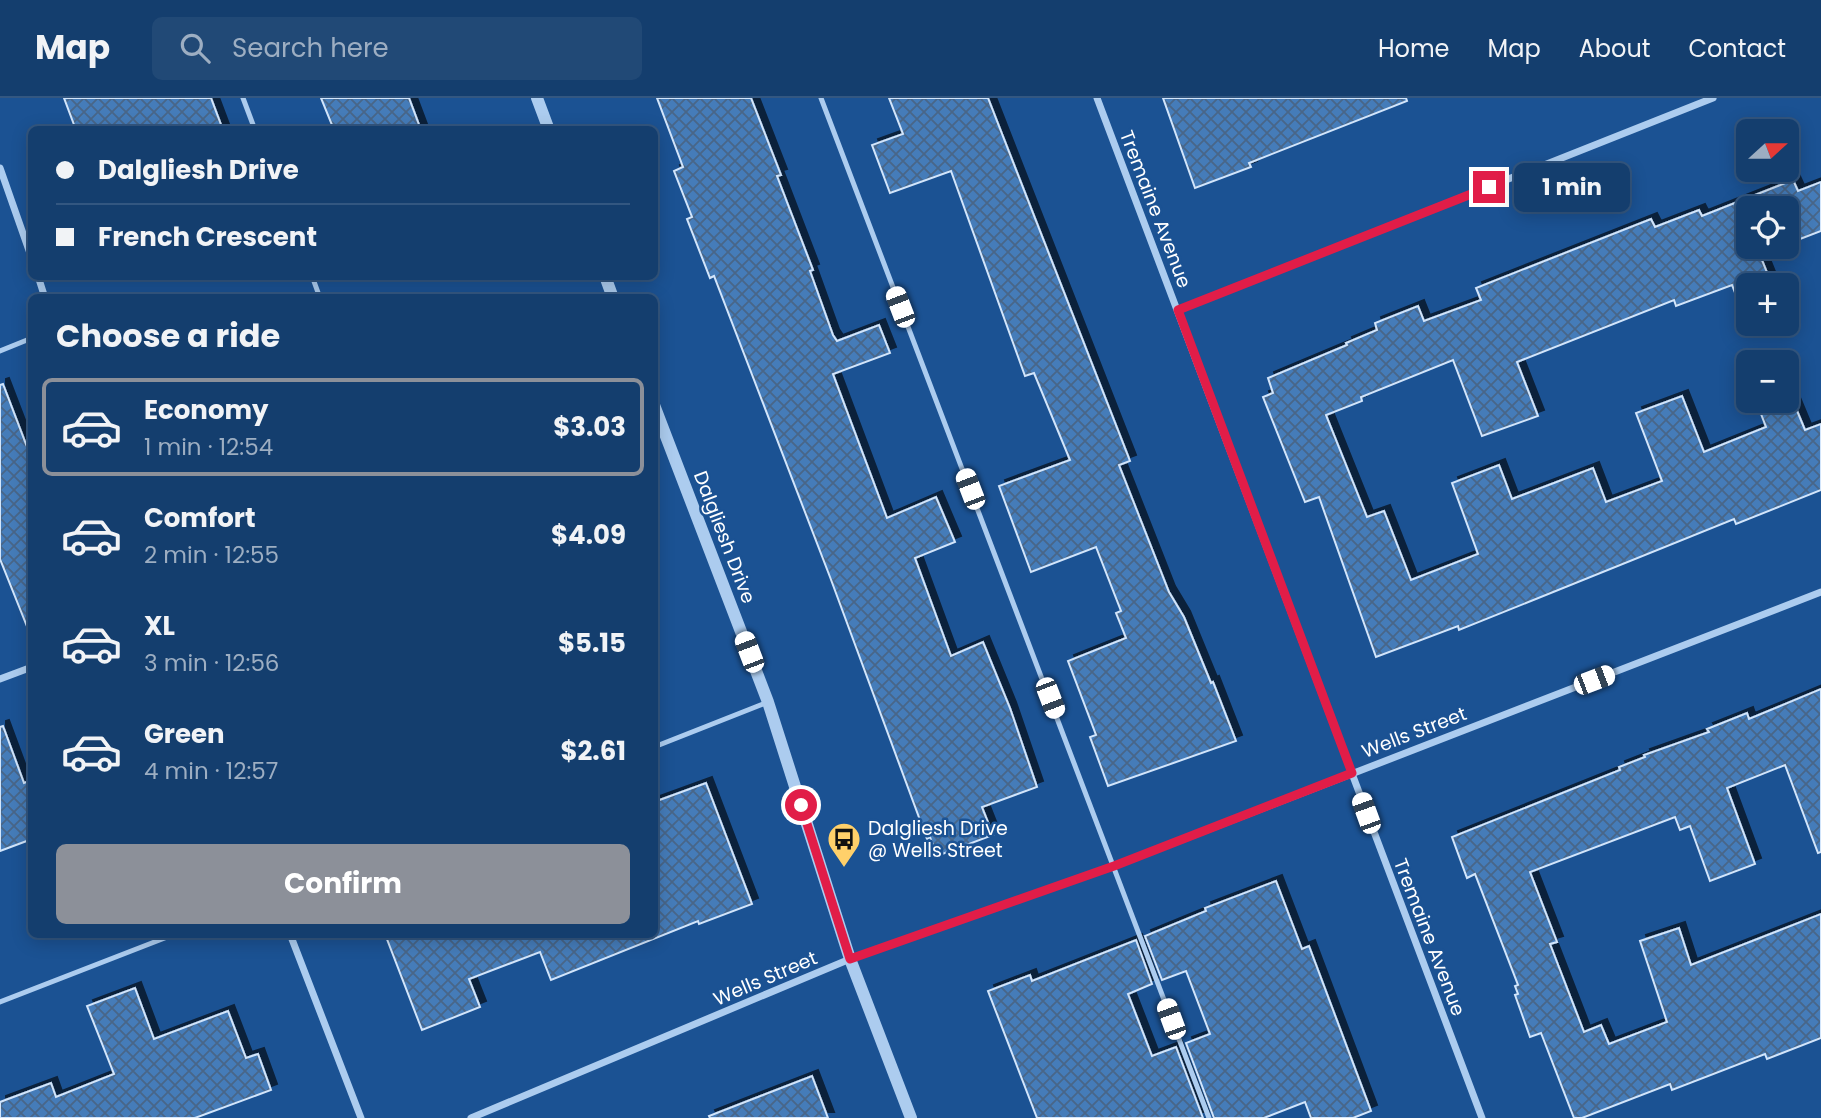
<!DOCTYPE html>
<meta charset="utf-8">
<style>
body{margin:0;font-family:Poppins,sans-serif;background:#214976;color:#f1f3f6;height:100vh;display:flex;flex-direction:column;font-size:26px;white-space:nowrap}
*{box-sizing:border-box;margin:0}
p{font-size:23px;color:#9daec2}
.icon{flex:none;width:38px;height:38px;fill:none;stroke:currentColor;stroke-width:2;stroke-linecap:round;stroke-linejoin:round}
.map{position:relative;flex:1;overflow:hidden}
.drawer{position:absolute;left:28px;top:196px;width:630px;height:644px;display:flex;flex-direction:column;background:#143e6e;border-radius:10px;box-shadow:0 4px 18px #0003,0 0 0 2px #335781}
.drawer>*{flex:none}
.guide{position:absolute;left:28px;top:28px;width:630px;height:154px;border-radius:10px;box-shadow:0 4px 18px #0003,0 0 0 2px #335781;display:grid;align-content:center;height:154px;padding:0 28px;background:#143e6e}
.needle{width:46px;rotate:69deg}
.controls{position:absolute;left:1736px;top:21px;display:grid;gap:14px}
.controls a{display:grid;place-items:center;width:63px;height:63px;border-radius:10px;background:#143e6e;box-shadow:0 4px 18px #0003,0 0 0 2px #335781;font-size:35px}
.end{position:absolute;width:32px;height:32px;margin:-16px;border:9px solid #e11d48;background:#fff;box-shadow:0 0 0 4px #fff}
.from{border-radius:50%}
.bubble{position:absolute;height:49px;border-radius:10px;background:#143e6e;box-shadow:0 4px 18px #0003,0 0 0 2px #335781;font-size:23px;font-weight:700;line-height:49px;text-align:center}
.car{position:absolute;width:21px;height:42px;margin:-21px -10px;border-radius:9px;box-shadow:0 0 5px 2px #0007;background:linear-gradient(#fff 24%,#345 0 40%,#fff 0 76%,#345 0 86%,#fff 0)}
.guide b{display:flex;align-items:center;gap:24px;height:66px;font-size:26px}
.guide b+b{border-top:2px solid #335781}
.guide i{width:18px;height:18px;background:#f1f3f6}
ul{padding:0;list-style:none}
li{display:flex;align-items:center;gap:21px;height:98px;margin:0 14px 10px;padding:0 14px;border:4px solid transparent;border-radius:10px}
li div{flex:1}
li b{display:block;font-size:26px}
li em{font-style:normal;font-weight:700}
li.active{border-color:#8c9099}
li>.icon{width:63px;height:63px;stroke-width:1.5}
h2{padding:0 28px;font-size:32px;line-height:84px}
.cta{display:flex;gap:14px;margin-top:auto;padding:14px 28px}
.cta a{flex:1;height:80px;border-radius:10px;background:#8c9099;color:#fff;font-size:28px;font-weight:700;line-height:80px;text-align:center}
header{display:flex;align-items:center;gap:42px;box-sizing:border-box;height:98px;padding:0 35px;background:#143e6e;border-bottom:2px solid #335781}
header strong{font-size:33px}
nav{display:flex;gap:38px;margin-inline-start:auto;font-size:24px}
.search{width:490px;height:63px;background:#214976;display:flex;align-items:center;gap:18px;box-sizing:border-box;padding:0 24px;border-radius:10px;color:#9daec2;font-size:26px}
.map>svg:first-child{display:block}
.building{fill:url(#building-cross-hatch);stroke:#d2e5fb;stroke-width:2;filter:url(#shadow)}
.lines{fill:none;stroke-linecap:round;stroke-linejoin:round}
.service{stroke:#acccef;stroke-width:5}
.minor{stroke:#acccef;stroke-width:7}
.tertiary{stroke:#acccef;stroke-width:12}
.route{stroke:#e11d48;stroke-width:9}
.labels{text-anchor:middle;stroke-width:5;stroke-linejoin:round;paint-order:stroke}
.street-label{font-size:19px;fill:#fff;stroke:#1b5293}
.poi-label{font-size:19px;fill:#fff;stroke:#1b5293;text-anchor:start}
</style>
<header>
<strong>Map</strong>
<div class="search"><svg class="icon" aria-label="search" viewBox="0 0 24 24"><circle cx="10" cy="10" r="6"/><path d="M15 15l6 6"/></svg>Search here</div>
<nav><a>Home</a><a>Map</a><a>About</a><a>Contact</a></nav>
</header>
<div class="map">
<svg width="1821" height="1020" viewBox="0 0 1821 1020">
<defs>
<pattern id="building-cross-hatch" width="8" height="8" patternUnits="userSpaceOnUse" patternTransform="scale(1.75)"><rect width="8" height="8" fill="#447bb9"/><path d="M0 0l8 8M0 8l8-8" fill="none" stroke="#486688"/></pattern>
<filter id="shadow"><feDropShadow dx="6" dy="-6" stdDeviation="0" flood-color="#0009"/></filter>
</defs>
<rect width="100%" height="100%" fill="#1b5293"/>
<g class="building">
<polygon points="64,0 211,0 223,32 76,32"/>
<polygon points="321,0 409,0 421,32 334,32"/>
<polygon points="657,0 751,0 781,77 777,78 813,172 810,173 833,237 837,243 879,227 890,255 833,276 887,420 936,399 955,444 915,460 951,558 983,544 1010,610 1037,689 982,709 993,737 937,758 930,739 927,741 830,479 714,178 710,180 687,121 692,119 674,73 683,69"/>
<polygon points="889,0 988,0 1130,363 1119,367 1169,494 1184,519 1211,585 1213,584 1236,643 1108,688 1090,639 1096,637 1068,563 1126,540 1116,515 1121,513 1096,449 1031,474 999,388 1070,362 1034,275 1025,278 951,73 890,95 872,47 903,36"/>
<polygon points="1163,0 1406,0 1407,3 1249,65 1251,69 1195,90"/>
<polygon points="1793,82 1798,93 1821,84 1821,133 1787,146 1787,110 1748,110 1748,149 1781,149 1760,157 1772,187 1748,187 1748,226 1772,226 1750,234 1732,187 1676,208 1674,202 1517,264 1538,318 1482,338 1453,262 1361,299 1362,303 1326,317 1367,419 1384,413 1411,482 1478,456 1452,385 1499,367 1512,401 1593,370 1606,404 1662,383 1636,315 1682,298 1704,354 1766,329 1756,303 1793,303 1805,332 1821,326 1821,392 1736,426 1734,421 1459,532 1458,528 1376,559 1319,399 1305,404 1263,299 1273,295 1268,280 1347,247 1346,245 1377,232 1375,225 1418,208 1424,223 1481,202 1476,190 1651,121 1655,129 1699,112 1702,118"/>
<polygon points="3,286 32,362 30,536 0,461 0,287"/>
<polygon points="1821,591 1821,754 1818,755 1785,667 1727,690 1755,766 1710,783 1690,728 1680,732 1675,719 1530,774 1557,844 1550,846 1584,934 1601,927 1609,946 1667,924 1640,843 1679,830 1691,867 1821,816 1821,940 1767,961 1765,956 1672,992 1670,986 1582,1020 1574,1020 1541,935 1530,939 1515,897 1518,896 1515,888 1518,887 1475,776 1467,780 1452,739 1620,672 1619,669 1645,659 1644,657 1709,634 1707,631 1747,615 1749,621"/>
<polygon points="3,628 24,685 32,682 32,741 0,753 0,629"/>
<polygon points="706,685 752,806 699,826 698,823 551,882 540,854 469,881 480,909 422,932 385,836 654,836 654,704"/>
<polygon points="1276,783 1302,851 1309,848 1371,1013 1353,1020 1311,1020 1305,1004 1264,1020 1214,1020 1186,945 1210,936 1186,873 1162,882 1145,838 1206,813 1205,810"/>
<polygon points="1136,842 1152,886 1128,896 1152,958 1176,949 1203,1020 1037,1020 988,893 1030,877 1032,883"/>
<polygon points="135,890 154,941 228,913 246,960 258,956 271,992 195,1020 0,1020 0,1004 51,985 56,999 114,976 87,908"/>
<polygon points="812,978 828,1020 710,1020 709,1018"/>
</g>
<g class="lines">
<g class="service">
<polyline points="243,0 255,32"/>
<polyline points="821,0 1209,1020"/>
<polyline points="312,178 320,200"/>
<polyline points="0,253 32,240"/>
<polyline points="654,649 768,604"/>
<polyline points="0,904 175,836"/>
</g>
<g class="minor">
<polyline points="1097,0 1482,1020"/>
<polyline points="0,70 32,161"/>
<polyline points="38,178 45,200"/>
<polyline points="1178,212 1713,0"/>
<polyline points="0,581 32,569"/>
<polyline points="290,836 361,1020"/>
<polyline points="471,1020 850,861 1114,768 1821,494"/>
</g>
<g class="tertiary">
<polyline points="537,0 549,32"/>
<polyline points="605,178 613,200"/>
<polyline points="654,307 768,604 850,861 911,1020"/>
</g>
</g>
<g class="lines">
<polyline class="route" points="801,707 850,861 1114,768 1352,675 1178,212 1489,89"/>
</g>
<defs>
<symbol id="bus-pin" viewBox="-11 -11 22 30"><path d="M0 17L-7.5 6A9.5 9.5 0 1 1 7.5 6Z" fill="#ffd06a" stroke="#1b5293"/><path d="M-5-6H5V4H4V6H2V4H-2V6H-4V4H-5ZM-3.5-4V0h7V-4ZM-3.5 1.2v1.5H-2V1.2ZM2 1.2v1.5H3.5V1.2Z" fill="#111"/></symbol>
</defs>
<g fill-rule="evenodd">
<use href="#bus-pin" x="825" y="722" width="38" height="52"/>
</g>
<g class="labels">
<g class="street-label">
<text transform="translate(1156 111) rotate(69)" y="7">Tremaine Avenue</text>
<text transform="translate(725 439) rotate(69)" y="7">Dalgliesh Drive</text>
<text transform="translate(1414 634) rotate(-21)" y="7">Wells Street</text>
<text transform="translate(1430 839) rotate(69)" y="7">Tremaine Avenue</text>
<text transform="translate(765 880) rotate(-23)" y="7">Wells Street</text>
</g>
<g class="poi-label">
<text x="868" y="737">Dalgliesh Drive<tspan x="868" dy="22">@ Wells Street</tspan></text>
</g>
</g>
</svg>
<div class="controls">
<a><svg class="needle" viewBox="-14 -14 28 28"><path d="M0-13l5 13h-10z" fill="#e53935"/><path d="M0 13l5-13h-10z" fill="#9daec2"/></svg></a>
<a><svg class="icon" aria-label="locate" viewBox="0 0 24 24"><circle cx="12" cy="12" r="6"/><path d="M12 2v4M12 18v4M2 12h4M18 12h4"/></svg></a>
<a>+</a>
<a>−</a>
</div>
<i class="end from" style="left:801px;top:707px"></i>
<i class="end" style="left:1489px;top:89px"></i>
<div class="bubble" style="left:1514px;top:65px;width:116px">1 min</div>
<i class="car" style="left:900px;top:209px;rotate:339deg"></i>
<i class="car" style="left:970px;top:391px;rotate:339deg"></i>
<i class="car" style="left:749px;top:554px;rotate:339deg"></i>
<i class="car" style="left:1594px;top:582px;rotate:69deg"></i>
<i class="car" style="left:1050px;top:600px;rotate:159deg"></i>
<i class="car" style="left:1366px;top:715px;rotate:340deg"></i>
<i class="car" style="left:1171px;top:921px;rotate:340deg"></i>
<div class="guide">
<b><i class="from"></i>Dalgliesh Drive</b>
<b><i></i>French Crescent</b>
</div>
<section class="drawer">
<h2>Choose a ride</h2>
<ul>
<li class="active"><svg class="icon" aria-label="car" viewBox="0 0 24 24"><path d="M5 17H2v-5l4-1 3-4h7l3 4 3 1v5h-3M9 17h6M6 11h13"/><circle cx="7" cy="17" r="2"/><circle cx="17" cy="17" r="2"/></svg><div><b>Economy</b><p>1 min · 12:54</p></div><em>$3.03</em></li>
<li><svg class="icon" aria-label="car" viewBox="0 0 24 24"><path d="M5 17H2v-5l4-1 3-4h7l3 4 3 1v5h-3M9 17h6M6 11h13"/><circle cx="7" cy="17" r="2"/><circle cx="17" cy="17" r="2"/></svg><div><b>Comfort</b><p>2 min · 12:55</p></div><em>$4.09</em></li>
<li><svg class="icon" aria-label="car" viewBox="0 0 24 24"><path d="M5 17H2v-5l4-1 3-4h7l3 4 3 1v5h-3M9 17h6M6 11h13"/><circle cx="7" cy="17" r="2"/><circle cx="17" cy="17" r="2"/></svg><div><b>XL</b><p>3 min · 12:56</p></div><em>$5.15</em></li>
<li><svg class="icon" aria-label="car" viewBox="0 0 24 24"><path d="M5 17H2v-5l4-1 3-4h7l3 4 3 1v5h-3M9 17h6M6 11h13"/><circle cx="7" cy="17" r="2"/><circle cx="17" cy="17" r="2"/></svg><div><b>Green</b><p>4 min · 12:57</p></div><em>$2.61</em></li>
</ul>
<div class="cta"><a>Confirm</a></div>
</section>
</div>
